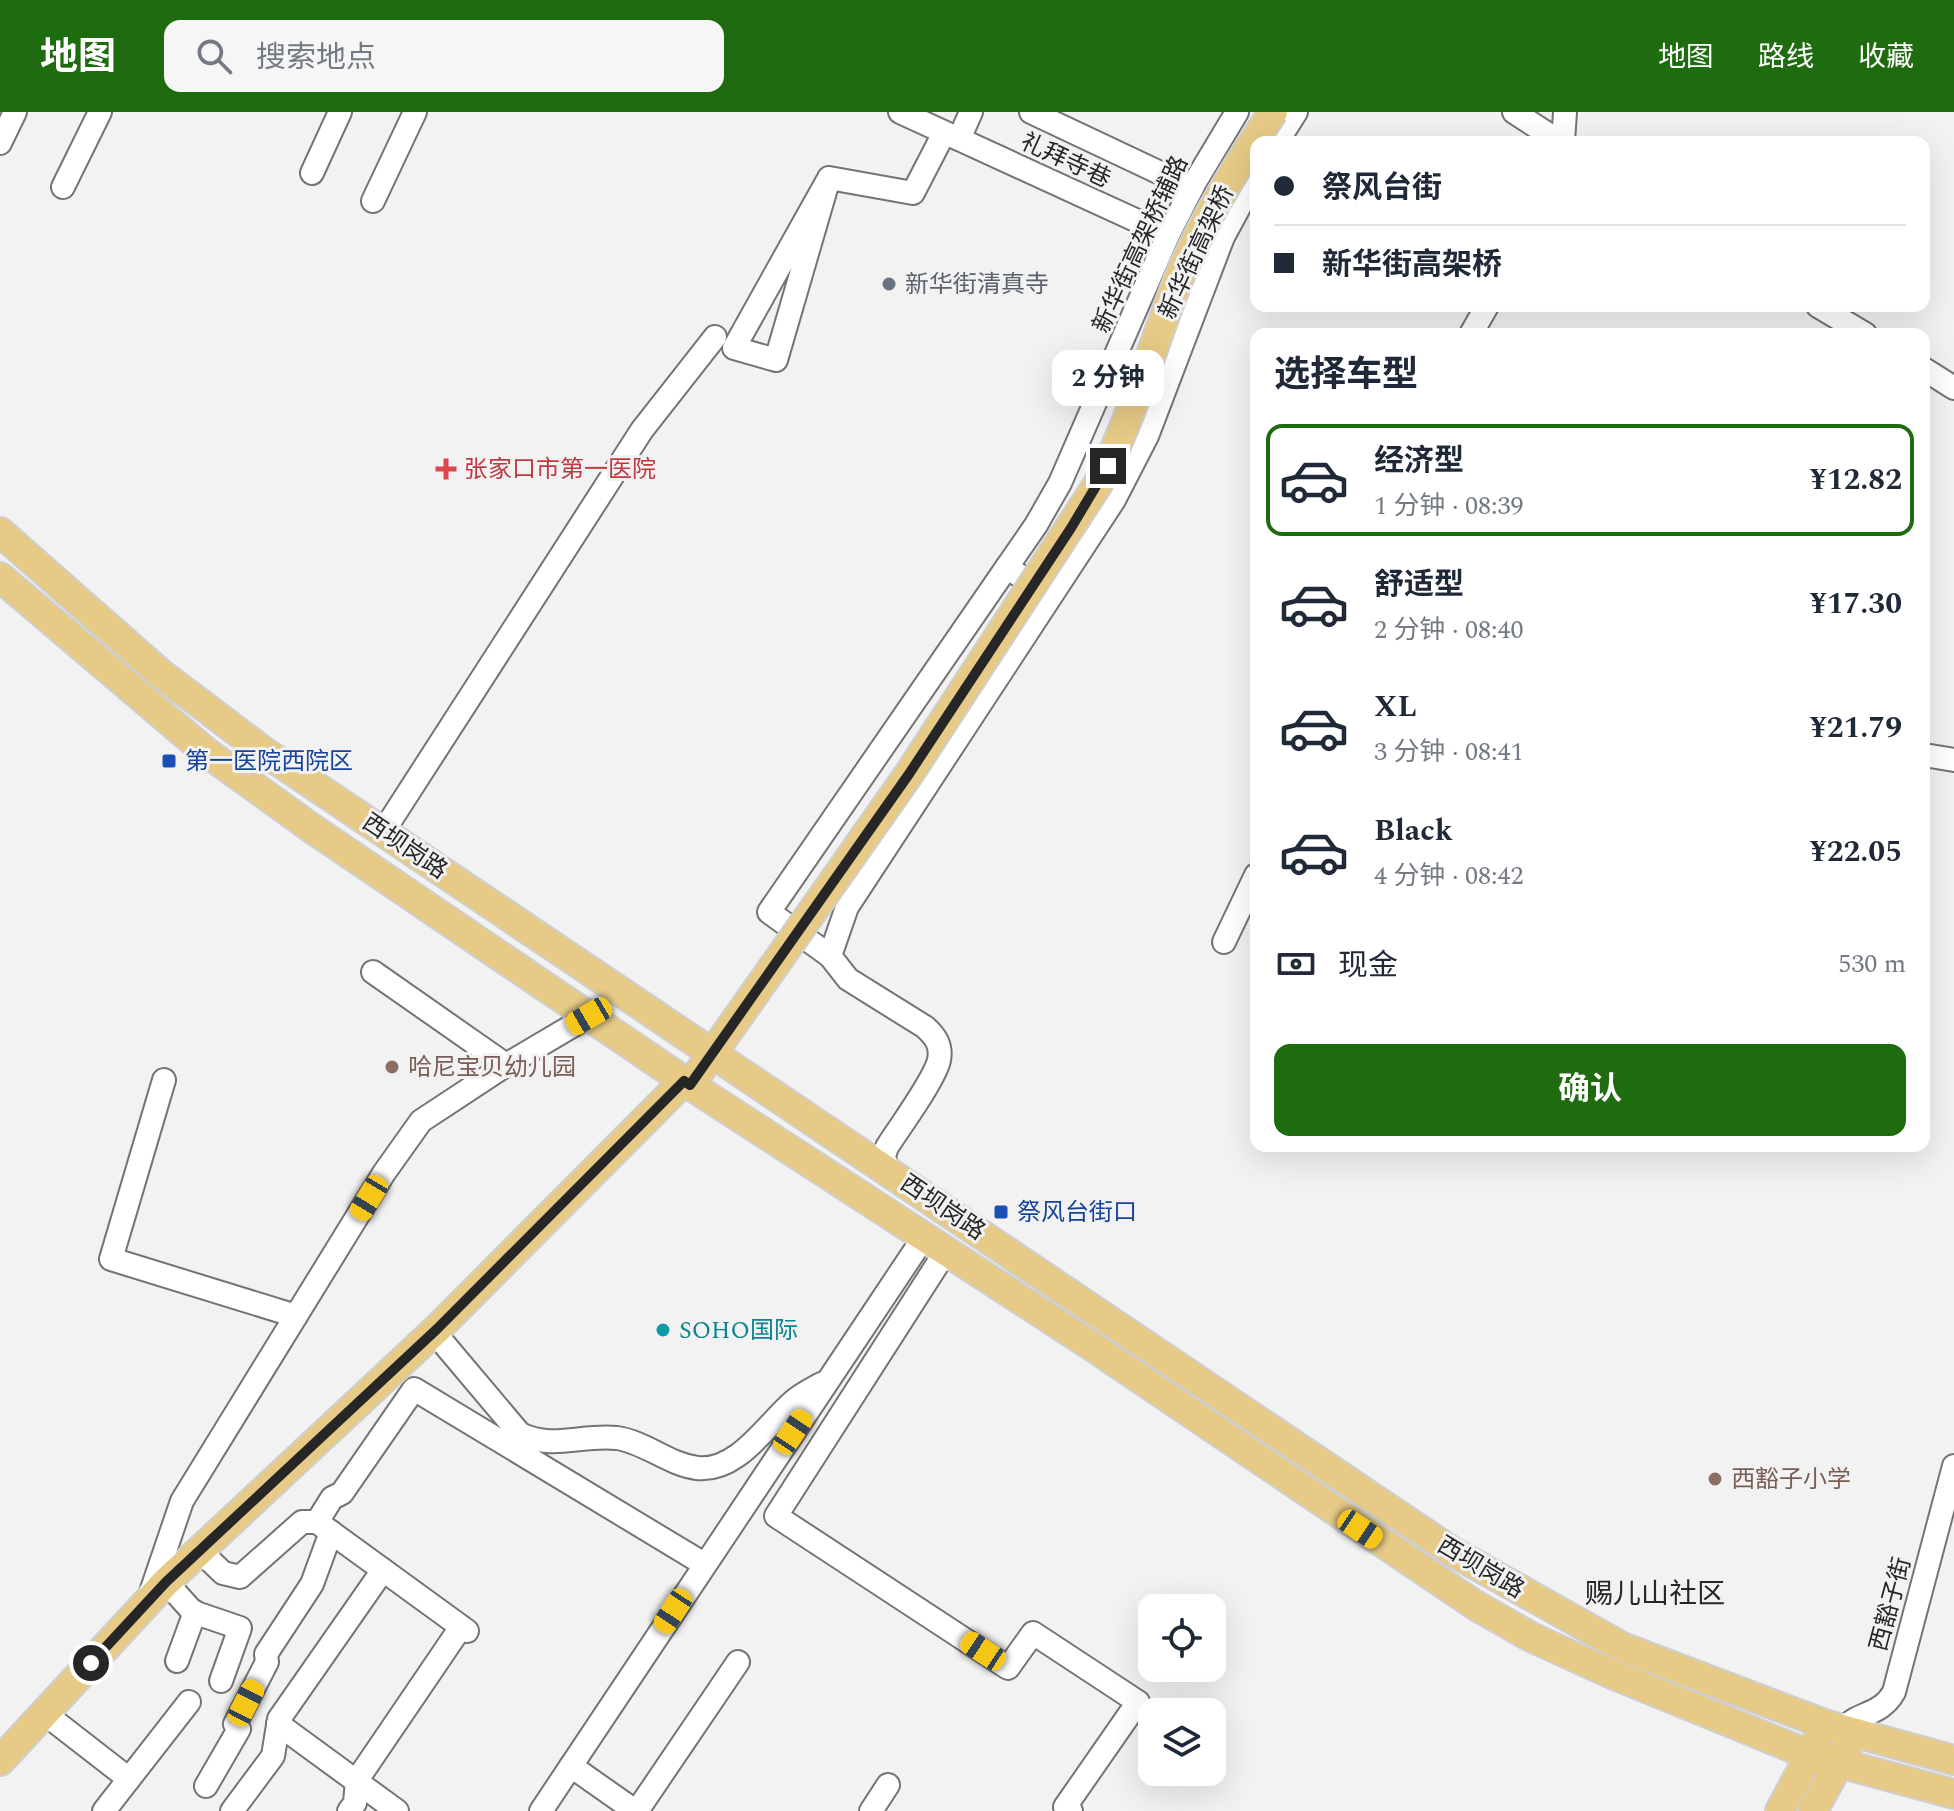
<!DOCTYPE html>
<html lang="zh">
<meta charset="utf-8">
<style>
body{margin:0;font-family:Spectral,"Noto Sans SC",serif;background:#f6f6f7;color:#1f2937;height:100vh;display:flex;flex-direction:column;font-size:30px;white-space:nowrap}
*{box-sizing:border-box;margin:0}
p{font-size:26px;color:#747a83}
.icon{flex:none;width:44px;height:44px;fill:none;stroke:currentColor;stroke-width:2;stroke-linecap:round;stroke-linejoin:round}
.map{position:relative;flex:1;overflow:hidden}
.sheet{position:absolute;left:1250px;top:216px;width:680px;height:824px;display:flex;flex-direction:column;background:#fff;border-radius:16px;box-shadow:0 8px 32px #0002}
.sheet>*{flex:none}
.hud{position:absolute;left:1250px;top:24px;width:680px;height:176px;border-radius:16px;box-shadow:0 8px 32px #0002;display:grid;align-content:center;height:176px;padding:0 24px;background:#fff}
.fabs{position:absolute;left:1138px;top:1482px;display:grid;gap:16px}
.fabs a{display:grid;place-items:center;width:88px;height:88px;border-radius:16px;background:#fff;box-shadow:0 8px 32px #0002;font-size:40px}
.end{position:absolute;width:36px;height:36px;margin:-18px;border:10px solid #262627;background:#fff;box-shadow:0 0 0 4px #fff}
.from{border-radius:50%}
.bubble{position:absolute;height:56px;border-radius:16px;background:#fff;box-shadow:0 8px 32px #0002;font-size:26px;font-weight:700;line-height:56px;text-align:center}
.car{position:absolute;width:24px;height:48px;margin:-24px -12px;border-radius:10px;box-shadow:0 0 6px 2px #0007;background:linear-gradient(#f5c518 24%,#345 0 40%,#f5c518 0 76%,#345 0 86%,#f5c518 0)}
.hud b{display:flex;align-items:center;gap:28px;height:76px;font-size:30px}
.hud b+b{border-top:2px solid #e0e1e3}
.hud i{width:20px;height:20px;background:#1f2937}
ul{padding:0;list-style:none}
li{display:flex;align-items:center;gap:24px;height:112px;margin:0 16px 12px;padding:0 8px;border:4px solid transparent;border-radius:16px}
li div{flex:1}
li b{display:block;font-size:30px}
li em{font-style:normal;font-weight:700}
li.current{border-color:#1e6c0f}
li>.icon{width:72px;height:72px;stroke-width:1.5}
h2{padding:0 24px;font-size:36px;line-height:96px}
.pay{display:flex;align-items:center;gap:20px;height:88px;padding:0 24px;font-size:30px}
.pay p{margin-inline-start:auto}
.cta{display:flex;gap:16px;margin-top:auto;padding:16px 24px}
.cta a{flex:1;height:92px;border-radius:16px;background:#1e6c0f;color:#fff;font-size:32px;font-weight:700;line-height:92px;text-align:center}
header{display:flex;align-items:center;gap:48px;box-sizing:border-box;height:112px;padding:0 40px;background:#1e6c0f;color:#fff}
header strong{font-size:38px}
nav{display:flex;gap:44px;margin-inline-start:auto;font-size:28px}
.search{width:560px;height:72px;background:#f6f6f7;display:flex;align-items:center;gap:20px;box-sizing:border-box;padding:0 28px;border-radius:16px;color:#747a83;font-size:30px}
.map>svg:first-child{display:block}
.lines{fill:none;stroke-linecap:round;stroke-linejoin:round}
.minor-casing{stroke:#747475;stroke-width:26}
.major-casing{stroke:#cfcfcf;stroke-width:32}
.minor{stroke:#fff;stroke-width:22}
.major{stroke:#e6ca86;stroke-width:28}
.major-bridge-casing{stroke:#cfcfcf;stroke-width:32;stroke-linecap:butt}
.major-bridge{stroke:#e6ca86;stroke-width:28}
.route{stroke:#262627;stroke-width:10}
.worship-dot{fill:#6b7280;stroke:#f2f2f3;stroke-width:3}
.health-dot{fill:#e0444e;stroke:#f2f2f3;stroke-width:3}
.transit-dot{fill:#1a4fb4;stroke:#f2f2f3;stroke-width:3}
.education-dot{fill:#8d6e63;stroke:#f2f2f3;stroke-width:3}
.culture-dot{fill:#0f9aa8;stroke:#f2f2f3;stroke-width:3}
.labels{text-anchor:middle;stroke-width:6;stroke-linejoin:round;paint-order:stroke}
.street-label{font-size:24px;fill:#262627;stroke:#f2f2f3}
.worship-label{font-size:24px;fill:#5b616d;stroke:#f2f2f3;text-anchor:start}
.health-label{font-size:24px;fill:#be3a42;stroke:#f2f2f3;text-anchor:start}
.transit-label{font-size:24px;fill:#164399;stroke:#f2f2f3;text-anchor:start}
.education-label{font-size:24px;fill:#785e54;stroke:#f2f2f3;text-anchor:start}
.culture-label{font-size:24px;fill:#0d838f;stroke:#f2f2f3;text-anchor:start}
.quarter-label{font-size:28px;fill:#262627;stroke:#f2f2f3}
</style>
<header>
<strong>地图</strong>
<div class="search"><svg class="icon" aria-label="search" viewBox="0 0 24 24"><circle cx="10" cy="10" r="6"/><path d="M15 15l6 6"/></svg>搜索地点</div>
<nav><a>地图</a><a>路线</a><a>收藏</a></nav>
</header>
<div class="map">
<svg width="1954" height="1699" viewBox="0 0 1954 1699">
<rect width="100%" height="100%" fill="#f2f2f3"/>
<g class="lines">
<defs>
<g id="minor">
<polyline points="900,0 1168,123"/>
<polyline points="1031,0 1192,76"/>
<polyline points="1514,0 1560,30"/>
<polyline points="959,27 971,0"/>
<polyline points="1277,30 1296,0"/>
<polyline points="1563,30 1565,0"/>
<polyline points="0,31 15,0"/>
<polyline points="312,61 340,0"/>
<polyline points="829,66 776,248 734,236 829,66 913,81 944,21"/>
<polyline points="63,75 100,0"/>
<polyline points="373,89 415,0"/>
<polyline points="1818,194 1865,222"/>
<polyline points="1471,222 1487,194"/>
<polyline points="1924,257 1954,276"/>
<polyline points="1046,482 1007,455 1036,413 1060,371 1168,123 1195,70 1237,0"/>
<polyline points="1924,643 1954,648"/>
<polyline points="383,720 642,318 715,225"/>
<polyline points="1224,830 1256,763"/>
<polyline points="830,844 769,800 1007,455"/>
<polyline points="373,860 506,953"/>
<polyline points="164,968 111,1147 296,1204"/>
<path d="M887 1058 884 1044 887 1035C899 1016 935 967 939 948 942 933 935 924 925 915L848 867 830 844 847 795 1114 388 1147 324 1223 125 1256 64"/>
<polyline points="946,1139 776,1404 1008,1556 1033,1521 1138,1590 1065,1695 1071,1699"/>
<path d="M434 1220 520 1322C553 1338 582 1322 617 1326 645 1330 668 1352 697 1356 738 1361 768 1310 795 1288 802 1282 812 1277 821 1272"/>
<polyline points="317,1410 332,1386 342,1381 414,1277 704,1452"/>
<polyline points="199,1438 223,1461 240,1465 302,1410 317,1410 467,1519"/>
<polyline points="166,1470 193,1500 240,1516 221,1569"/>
<polyline points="150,1483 182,1389 384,1061 421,1009 506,953 589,904"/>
<polyline points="177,1549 195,1500"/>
<polyline points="44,1601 129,1667"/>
<polyline points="278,1612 397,1699"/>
<path d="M1843 1618C1857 1599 1880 1605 1894 1580L1954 1354"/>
<polyline points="571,1654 924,1125"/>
<polyline points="206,1674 239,1617 235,1612 267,1550 266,1542 312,1472 331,1420"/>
<polyline points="104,1699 189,1590"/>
<polyline points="232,1699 273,1644 279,1607 383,1458"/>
<polyline points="349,1699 355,1691 357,1668 461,1515"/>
<polyline points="541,1699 571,1654 635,1699"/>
<polyline points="637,1699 738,1550"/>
<polyline points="871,1699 888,1673"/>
</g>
<g id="major">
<polyline points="0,420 160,561 263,639 1453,1440 1622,1535 1827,1613 1954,1648"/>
<polyline points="0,465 206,640 310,715 690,973 1089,1232 1475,1493 1531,1525 1612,1562 1810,1643 1954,1682"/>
<polyline points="690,973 774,854"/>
<polyline points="0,1649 166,1470 437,1217 684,969"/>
<polyline points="1780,1699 1818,1628"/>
<polyline points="1813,1699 1847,1636"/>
</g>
</defs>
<use href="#minor" class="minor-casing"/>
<use href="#major" class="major-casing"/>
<use href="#minor" class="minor"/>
<use href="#major" class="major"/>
<defs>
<path id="major-bridge" d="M774 854 909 662 1098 372C1132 307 1152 235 1179 166 1204 106 1237 54 1273 0"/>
</defs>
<use href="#major-bridge" class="major-bridge-casing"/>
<use href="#major-bridge" class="major-bridge"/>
</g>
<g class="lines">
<polyline class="route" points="91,1551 166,1470 437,1217 684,969 690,973 909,662 1071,416 1108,354"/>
</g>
<circle class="worship-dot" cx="889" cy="172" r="8"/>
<path class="health-dot" d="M442 345h8v8h8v8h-8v8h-8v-8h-8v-8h8z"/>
<g class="transit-dot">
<rect x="161" y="641" width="16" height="16" rx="4"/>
<rect x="993" y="1092" width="16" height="16" rx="4"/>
</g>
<g class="education-dot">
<circle cx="392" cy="955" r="8"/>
<circle cx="1715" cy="1367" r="8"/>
</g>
<circle class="culture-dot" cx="663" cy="1218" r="8"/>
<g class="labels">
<g class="street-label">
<text transform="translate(1066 48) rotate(25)" y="8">礼拜寺巷</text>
<text transform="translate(1140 132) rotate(-65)" y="8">新华街高架桥辅路</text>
<text transform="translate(1196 140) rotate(-65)" y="8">新华街高架桥</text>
<text transform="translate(405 734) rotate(34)" y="8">西坝岗路</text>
<text transform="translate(943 1095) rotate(34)" y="8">西坝岗路</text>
<text transform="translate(1481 1455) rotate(31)" y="8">西坝岗路</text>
<text transform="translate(1890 1492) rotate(-75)" y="8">西豁子街</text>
</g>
<g class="worship-label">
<text x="905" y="180">新华街清真寺</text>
</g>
<g class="health-label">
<text x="464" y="365">张家口市第一医院</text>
</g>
<g class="transit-label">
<text x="185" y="657">第一医院西院区</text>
<text x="1017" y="1108">祭风台街口</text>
</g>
<g class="education-label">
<text x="408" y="963">哈尼宝贝幼儿园</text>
<text x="1731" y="1375">西豁子小学</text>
</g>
<g class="culture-label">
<text x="679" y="1226">SOHO国际</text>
</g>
<g class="quarter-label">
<text x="1655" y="1491">赐儿山社区</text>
</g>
</g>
</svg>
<div class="fabs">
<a><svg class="icon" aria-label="locate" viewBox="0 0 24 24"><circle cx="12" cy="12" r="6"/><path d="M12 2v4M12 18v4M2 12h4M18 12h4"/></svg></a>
<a><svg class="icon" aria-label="layers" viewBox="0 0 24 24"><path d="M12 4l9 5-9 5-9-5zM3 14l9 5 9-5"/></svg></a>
</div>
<i class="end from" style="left:91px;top:1551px"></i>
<i class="end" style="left:1108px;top:354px"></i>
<div class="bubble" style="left:1052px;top:238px;width:112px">2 分钟</div>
<i class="car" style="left:589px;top:904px;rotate:240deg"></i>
<i class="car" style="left:369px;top:1086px;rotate:211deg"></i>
<i class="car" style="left:793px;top:1320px;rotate:34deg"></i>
<i class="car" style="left:1360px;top:1417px;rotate:124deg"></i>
<i class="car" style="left:673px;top:1499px;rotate:213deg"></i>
<i class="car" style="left:983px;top:1539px;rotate:303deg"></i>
<i class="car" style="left:246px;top:1591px;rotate:27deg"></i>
<div class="hud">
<b><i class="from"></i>祭风台街</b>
<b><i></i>新华街高架桥</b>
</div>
<section class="sheet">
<h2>选择车型</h2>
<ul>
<li class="current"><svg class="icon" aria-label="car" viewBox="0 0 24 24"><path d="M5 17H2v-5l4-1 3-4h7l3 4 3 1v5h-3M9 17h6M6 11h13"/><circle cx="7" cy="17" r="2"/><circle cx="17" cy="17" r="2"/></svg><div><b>经济型</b><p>1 分钟 · 08:39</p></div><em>¥12.82</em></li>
<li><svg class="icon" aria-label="car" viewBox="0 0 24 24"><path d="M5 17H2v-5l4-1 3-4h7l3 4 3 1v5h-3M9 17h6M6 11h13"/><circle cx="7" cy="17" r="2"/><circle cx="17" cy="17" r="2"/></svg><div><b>舒适型</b><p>2 分钟 · 08:40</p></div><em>¥17.30</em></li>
<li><svg class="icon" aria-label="car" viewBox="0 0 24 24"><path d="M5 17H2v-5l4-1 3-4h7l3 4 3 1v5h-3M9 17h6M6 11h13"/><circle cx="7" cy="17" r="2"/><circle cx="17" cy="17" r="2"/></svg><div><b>XL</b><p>3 分钟 · 08:41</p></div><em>¥21.79</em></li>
<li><svg class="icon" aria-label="car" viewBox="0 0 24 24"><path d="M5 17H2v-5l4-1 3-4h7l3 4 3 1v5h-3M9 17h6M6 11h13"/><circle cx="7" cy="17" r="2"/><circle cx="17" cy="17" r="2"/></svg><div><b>Black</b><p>4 分钟 · 08:42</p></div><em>¥22.05</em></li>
</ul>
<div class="pay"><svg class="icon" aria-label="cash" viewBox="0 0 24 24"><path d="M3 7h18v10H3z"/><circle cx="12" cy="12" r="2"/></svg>现金<p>530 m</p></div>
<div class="cta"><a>确认</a></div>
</section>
</div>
